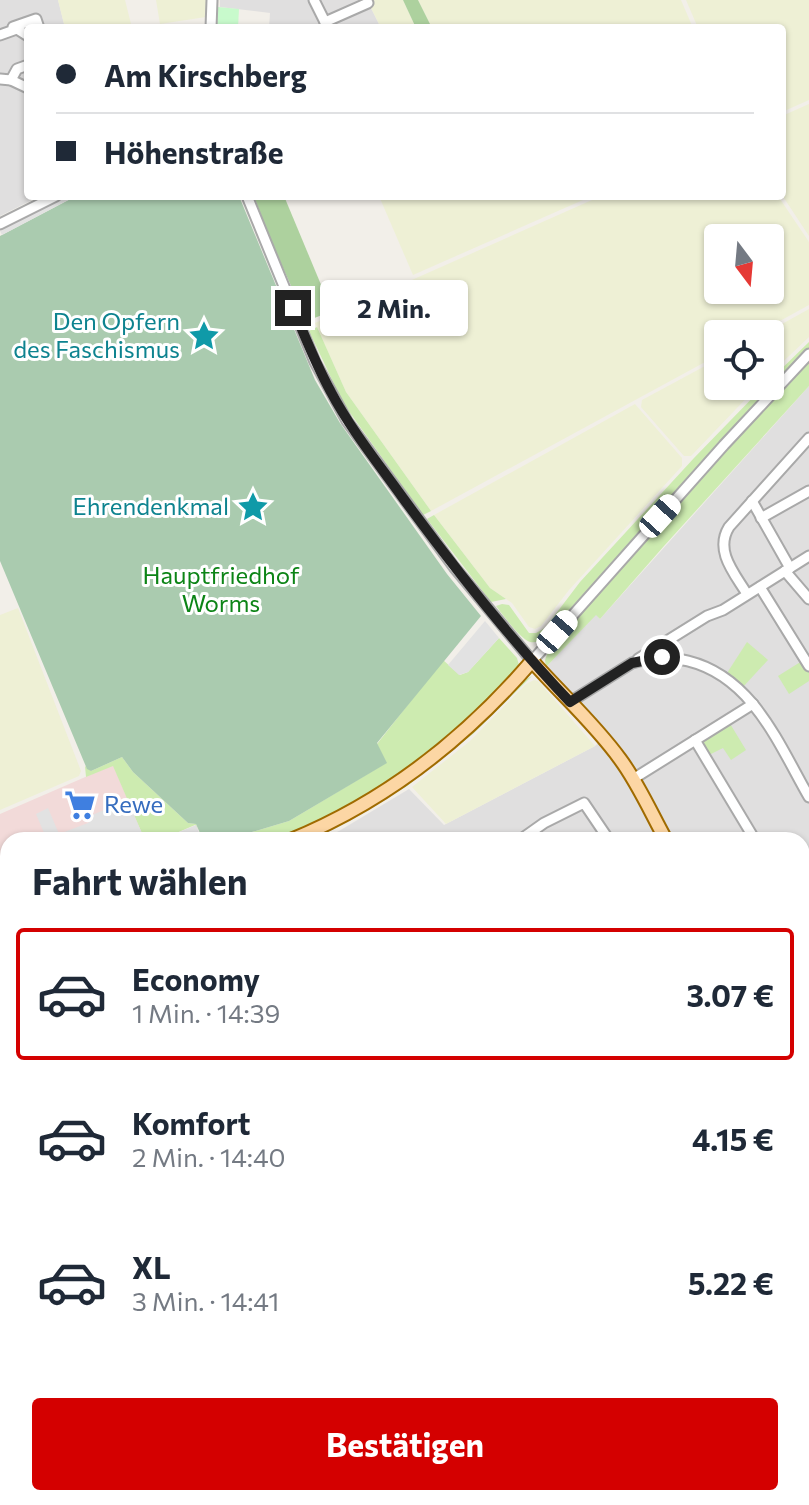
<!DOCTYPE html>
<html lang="de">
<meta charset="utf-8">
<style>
body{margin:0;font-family:Commissioner,sans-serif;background:#f2f2f3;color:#1f2937;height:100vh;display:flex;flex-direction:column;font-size:30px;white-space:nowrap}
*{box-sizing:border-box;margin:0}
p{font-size:26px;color:#747a83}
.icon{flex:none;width:44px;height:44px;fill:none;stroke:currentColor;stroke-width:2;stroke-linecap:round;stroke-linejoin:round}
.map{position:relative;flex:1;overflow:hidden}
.details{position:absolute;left:0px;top:832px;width:810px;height:674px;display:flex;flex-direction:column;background:#fff;border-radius:24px 24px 0 0;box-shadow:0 2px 6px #0004}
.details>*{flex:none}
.top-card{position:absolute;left:24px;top:24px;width:762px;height:176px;border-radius:8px;box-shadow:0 2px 6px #0004;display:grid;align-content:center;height:176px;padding:0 32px;background:#fff}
.needle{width:52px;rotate:164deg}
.fabs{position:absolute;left:704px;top:224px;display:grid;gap:16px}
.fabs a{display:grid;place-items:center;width:80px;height:80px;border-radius:8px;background:#fff;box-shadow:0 2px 6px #0004;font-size:40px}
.end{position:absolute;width:36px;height:36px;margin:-18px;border:10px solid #222;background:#fff;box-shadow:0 0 0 4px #fff}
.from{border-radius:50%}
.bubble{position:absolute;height:56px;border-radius:8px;background:#fff;box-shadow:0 2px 6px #0004;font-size:26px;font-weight:700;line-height:56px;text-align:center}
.car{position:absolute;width:24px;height:48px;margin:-24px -12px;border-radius:10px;box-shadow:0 0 6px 2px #0007;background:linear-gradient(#fff 24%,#345 0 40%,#fff 0 76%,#345 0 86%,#fff 0)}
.top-card b{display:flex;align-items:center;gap:28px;height:76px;font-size:30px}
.top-card b+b{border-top:2px solid #e0e1e3}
.top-card i{width:20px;height:20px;background:#1f2937}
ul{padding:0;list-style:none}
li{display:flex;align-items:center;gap:24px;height:132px;margin:0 16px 12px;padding:0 16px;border:4px solid transparent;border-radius:8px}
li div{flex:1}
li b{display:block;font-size:30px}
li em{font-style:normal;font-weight:700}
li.on{border-color:#d40000}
li>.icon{width:72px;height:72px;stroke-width:1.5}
h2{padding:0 32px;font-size:36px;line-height:96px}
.primary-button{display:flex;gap:16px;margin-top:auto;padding:16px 32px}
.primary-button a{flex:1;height:92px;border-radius:8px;background:#d40000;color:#fff;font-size:32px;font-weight:700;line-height:92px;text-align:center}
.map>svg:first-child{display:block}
.residential{fill:#e0dfdf}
.commercial{fill:#f2dad9}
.farmland{fill:#eef0d5;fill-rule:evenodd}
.grass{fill:#cdebb0}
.forest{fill:#add19e}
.cemetery{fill:#aacbaf}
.park{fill:#c8facc}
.parking{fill:#e2e2e2}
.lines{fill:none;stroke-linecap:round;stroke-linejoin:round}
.stream{stroke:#aad3df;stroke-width:2}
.minor-casing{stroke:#a9a9a9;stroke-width:13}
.major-casing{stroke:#a06b00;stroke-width:16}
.minor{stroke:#fff;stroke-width:9}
.major{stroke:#fcd6a4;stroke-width:12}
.route{stroke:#222;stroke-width:10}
.labels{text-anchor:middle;stroke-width:6;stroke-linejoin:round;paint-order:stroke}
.culture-label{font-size:24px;fill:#0d838f;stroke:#fff;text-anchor:end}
.park-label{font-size:24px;fill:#0c8416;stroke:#fff}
.shop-label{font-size:24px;fill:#366cbe;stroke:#fff;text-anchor:start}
</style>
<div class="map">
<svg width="809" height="1505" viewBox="0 0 809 1505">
<rect width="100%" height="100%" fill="#f2efe9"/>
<g class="residential">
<polygon points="0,0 58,0 65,28 28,28 28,196 40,196 0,216"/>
<polygon points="220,0 367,0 381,28 269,28 270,13 220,7"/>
<polygon points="809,386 809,1505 668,1505 665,1498 802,1498 802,840 318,840 339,831 409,789 444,825 595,746 608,734 546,667 596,614 600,619"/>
</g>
<polygon class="commercial" points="113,765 145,840 8,840 8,883 0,882 0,814"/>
<g class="farmland">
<polygon points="58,0 125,0 132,28 65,28"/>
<polygon points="156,0 207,0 206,17 160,24"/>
<polygon points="367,0 403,0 416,28 381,28"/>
<polygon points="418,0 681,0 693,28 432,28"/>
<polygon points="686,0 809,0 809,100 782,112 782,28 698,28"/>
<polygon points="809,104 809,236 782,195 782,116"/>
<polygon points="379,196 592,196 413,275"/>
<path d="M601 196H778L809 242V305L756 334H718V355L431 511 346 392 315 323ZM718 238H770V290H718Z"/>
<polygon points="809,309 809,337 770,374 770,334 764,334"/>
<polygon points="718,359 718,386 758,386 691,456 684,456 641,407 642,400"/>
<polygon points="635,404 682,458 682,466 569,590 541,626 535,629 529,627 512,603 490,588 434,515"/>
<polygon points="18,608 81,771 79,776 0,810 0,615"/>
<polygon points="534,680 538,681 595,746 446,824 412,787 470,741 526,684"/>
<polygon points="2,1238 8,1245 8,1460 0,1465 0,1247"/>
<polygon points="8,1466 8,1498 211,1498 219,1505 15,1505 0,1490 0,1470"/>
<polygon points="217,1498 332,1498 341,1505 224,1505"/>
<polygon points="517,1498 615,1498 617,1503 613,1505 521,1505"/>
</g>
<g class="grass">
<polygon points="317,327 346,392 431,511 423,515 343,403 309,331"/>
<path d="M809 342V349L543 638C539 641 536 643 530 642 520 639 503 615 496 606L502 604 509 605 529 633H536L545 628 580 582 694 458 764 386H770V380Z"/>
<polygon points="809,359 809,386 664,546 600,619 596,615 546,667 545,660 549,649 622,564"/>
<polygon points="434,515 490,588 506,599 491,602 427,519"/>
<polygon points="499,638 517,658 519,665 516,670 479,711 416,767 327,820 282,840 225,840 289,821 386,763 377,744 443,660 460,675 468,672"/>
<polygon points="747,642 768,660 743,687 727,673"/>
<polygon points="802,661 809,672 809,681 789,694 778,676"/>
<polygon points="532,676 473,734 407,786 338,827 309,840 300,840 428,766 464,738 521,682"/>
<polygon points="729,722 746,750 731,760 723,748 709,755 702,743 703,739"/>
<polygon points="122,757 133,772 188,823 196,824 198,830 195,825 160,840 144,838 113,766 86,777 85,766 91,771"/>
<polygon points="8,910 8,950 0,948 0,919"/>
<polygon points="0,951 8,953 8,1098 0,1097"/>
<polygon points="0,1101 8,1101 8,1198 0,1236"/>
<polygon points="349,1498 412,1498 417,1505 358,1505"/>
<polygon points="457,1498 498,1498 485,1505 449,1505"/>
</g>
<g class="forest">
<polygon points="403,0 418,0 432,28 416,28"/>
<polygon points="254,196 284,196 332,311 307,321 269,237"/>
</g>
<polygon class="cemetery" points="76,196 239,196 315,380 340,423 447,574 481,616 377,743 387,763 289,821 225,840 203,840 196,824 188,823 133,772 122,757 91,771 87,769 0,561 0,236"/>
<g class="park">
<polygon points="218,7 239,9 238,28 217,28"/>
<polygon points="809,1190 809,1312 802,1302 802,1195"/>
</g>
<g class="parking">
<polygon points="67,196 76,196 2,235 0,231"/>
<polygon points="485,621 499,638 468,672 459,675 448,665"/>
<polygon points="120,803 122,807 129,804 145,840 47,840 36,814 48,808 59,834 88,823 91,820 90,816"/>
<polygon points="196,825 201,838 160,840"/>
</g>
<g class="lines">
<polyline class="stream" points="345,1498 354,1505"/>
<defs>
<g id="minor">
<polyline points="314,0 328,28"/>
<polyline points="325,22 368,3"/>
<polyline points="211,28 212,0"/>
<polyline points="17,29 28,36"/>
<polyline points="0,35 14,30 13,27 36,19 39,28"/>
<polyline points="0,79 11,80 28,88"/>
<polyline points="11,80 17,69 28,65"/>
<polyline points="247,196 315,362 347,421 454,567 532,661 724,445 809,354"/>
<polyline points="0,224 56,196"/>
<polyline points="752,501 790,568"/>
<polyline points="761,518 809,491"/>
<polyline points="785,571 809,599"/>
<polyline points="760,587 809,666"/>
<path d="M747 594C735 574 714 551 729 527L809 438"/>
<polyline points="638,659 707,616 723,610 809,556"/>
<path d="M570 702 632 663C651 657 669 656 688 661 753 677 779 745 809 797"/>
<polyline points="695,740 755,840"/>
<polyline points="633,779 753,704"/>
<polyline points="520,840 544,823 584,803 609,840"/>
<polyline points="802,895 809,891"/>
<polyline points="802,1192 809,1186"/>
<polyline points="802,1357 809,1368"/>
<polyline points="802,1438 809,1432"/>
<polyline points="802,1485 809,1482"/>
<polyline points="802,1492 808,1505"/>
<polyline points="714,1498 717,1505"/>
<polyline points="775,1505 781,1498"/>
</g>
<g id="major">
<path d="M291 840C386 801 465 739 532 661 561 694 594 723 620 759 638 783 651 813 666 840"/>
<polyline points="0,898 8,898"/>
<polyline points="802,1081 809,1090"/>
</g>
</defs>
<use href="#minor" class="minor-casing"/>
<use href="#major" class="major-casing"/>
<use href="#minor" class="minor"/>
<use href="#major" class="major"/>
</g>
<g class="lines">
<path class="route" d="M293 308C305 337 316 365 331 392 351 430 378 463 403 498 455 569 509 638 570 702L632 663 662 657"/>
</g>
<defs>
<symbol id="sight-bare" viewBox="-9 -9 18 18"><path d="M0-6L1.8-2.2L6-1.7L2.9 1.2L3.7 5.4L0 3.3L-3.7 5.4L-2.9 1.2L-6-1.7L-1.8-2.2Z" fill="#0f9aa8" stroke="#fff" stroke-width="2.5" paint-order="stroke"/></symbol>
<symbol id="supermarket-bare" viewBox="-9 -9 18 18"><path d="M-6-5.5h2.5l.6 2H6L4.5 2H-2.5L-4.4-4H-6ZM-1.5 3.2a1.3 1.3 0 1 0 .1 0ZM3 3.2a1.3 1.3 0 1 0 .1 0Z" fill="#3f7fe0" stroke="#fff" stroke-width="2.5" paint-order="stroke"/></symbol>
</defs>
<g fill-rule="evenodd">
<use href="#sight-bare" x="182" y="314" width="44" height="44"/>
<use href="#sight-bare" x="231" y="485" width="44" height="44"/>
<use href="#supermarket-bare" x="58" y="783" width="44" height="44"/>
</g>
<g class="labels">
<g class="culture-label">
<text x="180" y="330">Den Opfern<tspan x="180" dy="28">des Faschismus</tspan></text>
<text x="229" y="515">Ehrendenkmal</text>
</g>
<g class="park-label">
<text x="221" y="584">Hauptfriedhof<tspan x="221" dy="28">Worms</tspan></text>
</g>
<g class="shop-label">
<text x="104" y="813">Rewe</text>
</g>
</g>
</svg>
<div class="fabs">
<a><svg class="needle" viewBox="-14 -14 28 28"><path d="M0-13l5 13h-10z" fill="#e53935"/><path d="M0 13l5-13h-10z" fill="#747a83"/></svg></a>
<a><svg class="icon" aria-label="locate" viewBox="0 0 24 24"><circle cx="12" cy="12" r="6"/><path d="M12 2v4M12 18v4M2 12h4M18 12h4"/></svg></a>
</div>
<i class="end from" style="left:662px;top:657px"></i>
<i class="end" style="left:293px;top:308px"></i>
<div class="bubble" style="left:320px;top:280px;width:148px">2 Min.</div>
<i class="car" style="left:660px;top:516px;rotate:42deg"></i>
<i class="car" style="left:557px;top:632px;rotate:41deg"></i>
<div class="top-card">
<b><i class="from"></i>Am Kirschberg</b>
<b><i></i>Höhenstraße</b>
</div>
<section class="details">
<h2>Fahrt wählen</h2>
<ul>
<li class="on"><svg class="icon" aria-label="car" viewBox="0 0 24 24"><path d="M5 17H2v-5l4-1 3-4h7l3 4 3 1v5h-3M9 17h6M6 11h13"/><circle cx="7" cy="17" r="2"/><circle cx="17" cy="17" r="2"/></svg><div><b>Economy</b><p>1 Min. · 14:39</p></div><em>3.07 €</em></li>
<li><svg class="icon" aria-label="car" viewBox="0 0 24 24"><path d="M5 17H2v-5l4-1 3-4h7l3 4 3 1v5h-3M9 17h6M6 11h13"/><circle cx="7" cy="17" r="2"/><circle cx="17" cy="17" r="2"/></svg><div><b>Komfort</b><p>2 Min. · 14:40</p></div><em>4.15 €</em></li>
<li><svg class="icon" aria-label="car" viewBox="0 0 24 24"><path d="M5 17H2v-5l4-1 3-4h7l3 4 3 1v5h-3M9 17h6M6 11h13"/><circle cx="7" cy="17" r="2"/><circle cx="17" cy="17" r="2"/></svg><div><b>XL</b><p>3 Min. · 14:41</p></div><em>5.22 €</em></li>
</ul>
<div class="primary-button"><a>Bestätigen</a></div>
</section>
</div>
